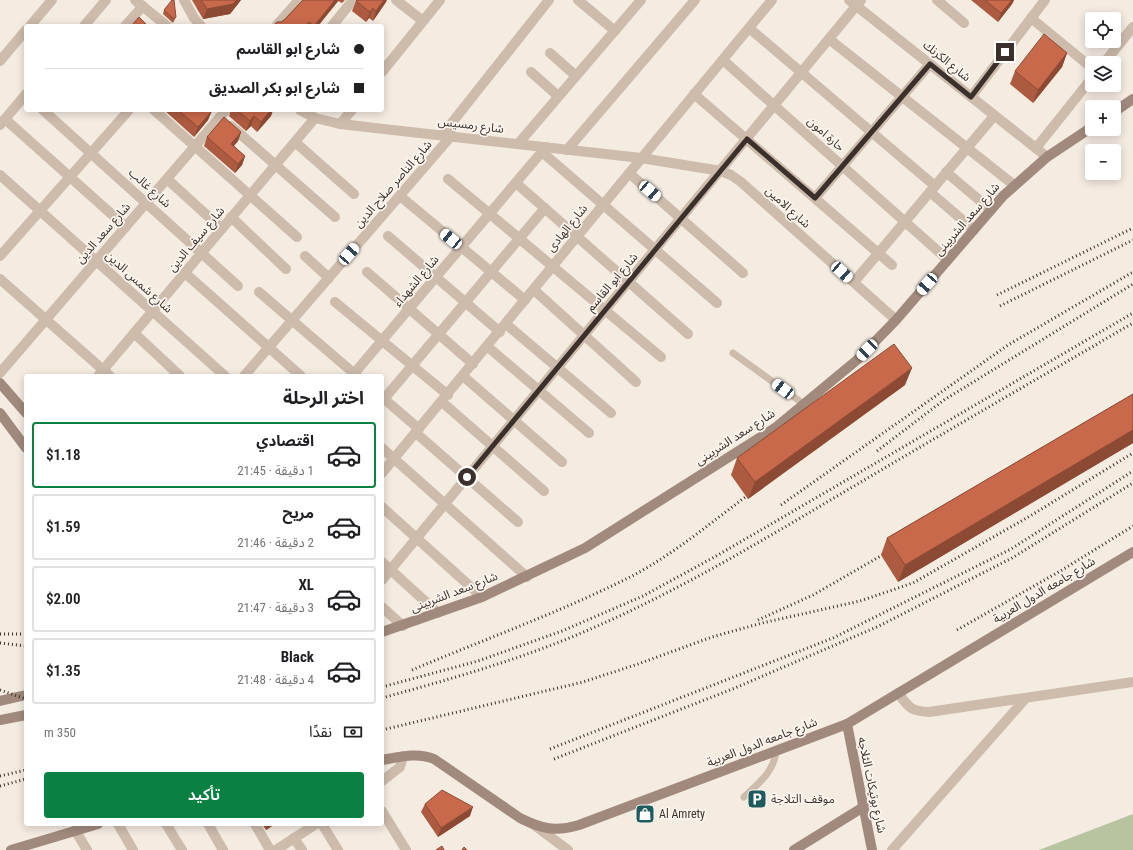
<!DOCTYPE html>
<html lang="ar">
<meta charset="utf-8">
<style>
body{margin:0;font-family:"Roboto Condensed","Noto Sans Arabic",sans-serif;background:#f6f6f6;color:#202124;direction:rtl;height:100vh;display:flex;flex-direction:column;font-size:15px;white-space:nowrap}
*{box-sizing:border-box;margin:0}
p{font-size:13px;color:#757577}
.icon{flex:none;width:22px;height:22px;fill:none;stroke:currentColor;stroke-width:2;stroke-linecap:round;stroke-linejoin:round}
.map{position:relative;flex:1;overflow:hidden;direction:ltr}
.drawer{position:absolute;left:24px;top:374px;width:360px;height:452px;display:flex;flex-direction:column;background:#fff;border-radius:4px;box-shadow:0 2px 10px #0003;direction:rtl}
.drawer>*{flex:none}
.hud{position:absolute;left:24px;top:24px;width:360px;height:88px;border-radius:4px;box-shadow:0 2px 10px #0003;direction:rtl;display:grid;align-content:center;height:88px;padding:0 20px;background:#fff}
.buttons{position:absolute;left:1085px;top:12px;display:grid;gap:8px}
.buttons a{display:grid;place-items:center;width:36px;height:36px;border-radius:4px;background:#fff;box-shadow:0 2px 10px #0003;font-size:20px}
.end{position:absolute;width:18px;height:18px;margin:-9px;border:5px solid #3b302b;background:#fff;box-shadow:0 0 0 2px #fff}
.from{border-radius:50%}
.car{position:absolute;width:12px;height:24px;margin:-12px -6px;border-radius:5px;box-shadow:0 0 3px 1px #0007;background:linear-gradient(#fff 24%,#345 0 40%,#fff 0 76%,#345 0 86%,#fff 0)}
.hud b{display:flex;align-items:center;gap:14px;height:38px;font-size:15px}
.hud b+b{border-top:1px solid #e0e0e0}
.hud i{width:10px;height:10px;background:#202124}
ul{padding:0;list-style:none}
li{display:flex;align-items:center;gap:12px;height:66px;margin:0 8px 6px;padding:0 12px;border:2px solid #e0e0e0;border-radius:4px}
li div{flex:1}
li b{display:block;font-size:15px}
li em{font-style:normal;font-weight:600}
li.on{border-color:#0b8043}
li>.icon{width:36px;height:36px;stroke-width:1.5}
h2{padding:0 20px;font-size:18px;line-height:48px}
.pay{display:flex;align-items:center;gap:10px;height:44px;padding:0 20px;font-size:15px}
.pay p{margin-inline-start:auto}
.cta{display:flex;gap:8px;margin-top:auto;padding:8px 20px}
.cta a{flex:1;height:46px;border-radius:4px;background:#0b8043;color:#fff;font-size:16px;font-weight:600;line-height:46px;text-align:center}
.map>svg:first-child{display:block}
.green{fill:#b8c4a0}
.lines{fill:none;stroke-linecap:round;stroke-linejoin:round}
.service{stroke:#cdbbac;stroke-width:7}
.minor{stroke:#cdbbac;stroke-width:10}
.tertiary{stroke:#cdbbac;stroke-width:10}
.secondary{stroke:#a18a7d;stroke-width:10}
.rail{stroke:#3b302b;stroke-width:3;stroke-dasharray:1 3;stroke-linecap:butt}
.wall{fill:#ac5a40}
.shaded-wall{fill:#8c4a34}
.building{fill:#c8694b;stroke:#8c4a34}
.route{stroke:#3b302b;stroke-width:5}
.labels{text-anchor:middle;stroke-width:3.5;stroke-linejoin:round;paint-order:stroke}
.street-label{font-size:12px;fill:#3b302b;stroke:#fbf5ee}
.poi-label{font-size:12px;fill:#3b302b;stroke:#fbf5ee;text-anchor:start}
</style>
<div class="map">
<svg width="1133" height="850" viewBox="0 0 1133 850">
<rect width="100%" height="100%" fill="#f4ebe1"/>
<polygon class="green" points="1133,814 1133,850 1039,850"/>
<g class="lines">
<g class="service">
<polyline points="733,353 805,405"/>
<path d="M744 797C759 783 774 772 776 751"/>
</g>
<g class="minor">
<polyline points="135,0 167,26"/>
<polyline points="184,0 194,18 201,26"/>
<polyline points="396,0 423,21"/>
<polyline points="578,0 615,31"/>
<polyline points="937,0 964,23"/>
<polyline points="1031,18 1092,68"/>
<polyline points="30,26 52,0"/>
<polyline points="84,26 106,0"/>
<polyline points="125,26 143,6"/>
<polyline points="276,26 299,0"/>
<polyline points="332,26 353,0"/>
<polyline points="749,28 935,186"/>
<polyline points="829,39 1014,185"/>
<polyline points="550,53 576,76"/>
<polyline points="723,60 948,260"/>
<polyline points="0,61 26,30"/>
<polyline points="1104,63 1133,27"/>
<polyline points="382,72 440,0"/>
<polyline points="531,72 558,96"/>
<polyline points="694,94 892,265"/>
<polyline points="971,97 1045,0"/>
<polyline points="43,110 238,286"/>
<polyline points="154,110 297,237"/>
<polyline points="300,110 315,118 340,124 641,158 721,171 731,175 741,182 896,320"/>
<polyline points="5,119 126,227"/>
<polyline points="340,124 352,110"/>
<polyline points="0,125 26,94"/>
<polyline points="231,126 335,217"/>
<polyline points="443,134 549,0"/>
<polyline points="295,142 354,194"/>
<polyline points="518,144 641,0"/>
<polyline points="1036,148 1092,78"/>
<polyline points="567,150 695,0"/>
<polyline points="542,152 717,303"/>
<polyline points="946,172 991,210"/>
<polyline points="629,173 743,273"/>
<polyline points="0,175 225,376"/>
<polyline points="167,179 222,229"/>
<polyline points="448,179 661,357"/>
<polyline points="516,183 688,334"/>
<polyline points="930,192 974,230"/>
<polyline points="400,196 525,300"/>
<polyline points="815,198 930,64"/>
<polyline points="231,217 286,269"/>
<polyline points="388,236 500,332"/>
<polyline points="0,256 129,110"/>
<polyline points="305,256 329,278"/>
<polyline points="367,272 473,364"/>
<polyline points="185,273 301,376"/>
<polyline points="0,279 110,376"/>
<polyline points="854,282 994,116"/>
<polyline points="534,290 636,382"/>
<polyline points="259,292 357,376"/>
<polyline points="335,302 448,395"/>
<polyline points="506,324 611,413"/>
<polyline points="134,333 180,376"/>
<polyline points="488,347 589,433"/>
<polyline points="0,373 226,110"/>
<polyline points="98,376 315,118"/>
<polyline points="244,376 452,135"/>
<polyline points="352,376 546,147"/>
<polyline points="463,376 562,462"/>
<polyline points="382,397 419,429"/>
<polyline points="384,399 545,208"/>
<polyline points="442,402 544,491"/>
<polyline points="416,433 518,522"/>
<polyline points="382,448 527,577"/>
<polyline points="382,473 772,0"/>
<polyline points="382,507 482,597"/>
<polyline points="382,562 438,613"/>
<polyline points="382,580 861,0"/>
<polyline points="382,607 403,626"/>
<path d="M898 693C909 708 911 711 929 712L1133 682"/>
<polyline points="382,781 400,767 403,756"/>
<polyline points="382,811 406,850"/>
<polyline points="118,824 133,850"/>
<polyline points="166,824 182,850"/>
<polyline points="208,824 223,850"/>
<polyline points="255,824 270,850"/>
<polyline points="322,824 338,850"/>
<polyline points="534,825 568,850"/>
<polyline points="75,830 87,850"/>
<polyline points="294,838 302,850"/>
<polyline points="276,850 316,824"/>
<polyline points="892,850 1025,699"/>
</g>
<polyline class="tertiary" points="849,0 1047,157"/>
<g class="secondary">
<polyline points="1114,112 1133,99"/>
<polyline points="0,383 26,413"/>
<polyline points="0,413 26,448"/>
<polyline points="382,632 482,597 585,548 775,428 857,360 896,320 1003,196 1047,157 1092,127"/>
<polyline points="0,701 26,695"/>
<polyline points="0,720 26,715"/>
<polyline points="847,724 872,850"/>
<path d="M382 760C400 757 417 752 434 759L520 818C542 829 555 832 579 825L847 724 1133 552"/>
<polyline points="11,850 98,824"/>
<polyline points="794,850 865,806"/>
</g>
<g class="rail">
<polyline points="997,295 1133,228"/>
<polyline points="1000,306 1133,240"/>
<polyline points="877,451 944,400 1133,284"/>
<polyline points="781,505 1008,345 1133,272"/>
<polyline points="758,620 813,595 891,550"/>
<polyline points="957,630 1062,570 1133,526"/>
<polyline points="0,634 26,634"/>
<polyline points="0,643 26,646"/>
<path d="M412 670C485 639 561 612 632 576 676 553 715 519 755 490"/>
<polyline points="382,687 478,661 562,631 643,596 718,555 1133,313"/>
<polyline points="0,690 26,699"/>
<path d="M382 698C454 678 526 658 595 627 682 589 763 540 844 492 940 435 1037 379 1133 323"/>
<polyline points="382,730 583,682 638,664 712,637 762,623 860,601 913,583 1030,516 1133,453"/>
<polyline points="550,749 833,638 1011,549 1133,471"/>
<polyline points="554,759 735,688 879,626 1012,558 1133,483"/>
<polyline points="0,776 26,770"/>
<polyline points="0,786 26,779"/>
</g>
</g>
<g class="wall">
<polygon points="192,0 241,0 230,14 203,19"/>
<polygon points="303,0 345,0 342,3 338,1 318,26 273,26 284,20"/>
<polygon points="971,0 1014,0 1012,4 998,22"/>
<polygon points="356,1 386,2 373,21 369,18 366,22 352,11"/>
<polygon points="164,10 176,17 173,23 163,14"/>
<polygon points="1067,53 1062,67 1033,103 1010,84 1015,71"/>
<polygon points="164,110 211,110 208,120 194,137"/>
<polygon points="231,110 273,110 271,116 257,132 251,126 246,131 229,116"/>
<polygon points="241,132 238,141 234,146 245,156 242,165 235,173 204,146 207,137"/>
<polygon points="905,385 748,499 731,475 737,458"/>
<polygon points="1133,394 1133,443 898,582 881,555 887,538"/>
<polygon points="425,804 470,816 438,837 421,812"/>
<polygon points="262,824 275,824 266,830"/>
</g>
<g class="shaded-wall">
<polygon points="237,0 241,0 230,14 203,19 207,9"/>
<polygon points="335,0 339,0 318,26 314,26"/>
<polygon points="384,0 387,0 386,2 373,21 376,11"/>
<polygon points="1012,0 1014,0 1012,4 998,22 1001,13"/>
<polygon points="373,8 369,18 366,22 370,12"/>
<polygon points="1067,53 1062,67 1033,103 1038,90"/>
<polygon points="271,110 273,110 271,116 257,132 261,122"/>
<polygon points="212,111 208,120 194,137 198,127"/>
<polygon points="254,116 251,126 246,131 250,121"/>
<polygon points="241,132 238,141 228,152 231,144"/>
<polygon points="245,156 242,165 235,173 238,164"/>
<polygon points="912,368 905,385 748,499 755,482"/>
<polygon points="1133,430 1133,443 898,582 905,565"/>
<polygon points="473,807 470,816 438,837 441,828"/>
<polygon points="268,824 275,824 266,830"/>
</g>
<g class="building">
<polygon points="172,0 174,0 176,17 174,19 164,10"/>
<polygon points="201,0 237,0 233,4 207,9"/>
<polygon points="303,0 335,0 314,26 309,22 305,26 273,26 277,22 281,22 284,20"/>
<polygon points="357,0 384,0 376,11 373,8 370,12 356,1"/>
<polygon points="985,0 1012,0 1001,13"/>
<polygon points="139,17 148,26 131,26"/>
<polygon points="1044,34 1067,53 1038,90 1015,71"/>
<polygon points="178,110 211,110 212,111 198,127"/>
<polygon points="237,110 271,110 261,122 254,116 250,121"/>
<polygon points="224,117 241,132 231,144 245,156 238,164 207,137"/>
<polygon points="894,344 912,368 755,482 737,458"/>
<polygon points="1133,394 1133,430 905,565 887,538"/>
<polygon points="442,790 473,807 441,828 425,804"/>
<polygon points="442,846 444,850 436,850"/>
<polygon points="464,847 467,850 462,850"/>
</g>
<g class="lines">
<polyline class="route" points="467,477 747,139 815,198 930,64 971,97 1005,52"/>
</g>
<defs>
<symbol id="parking-square" viewBox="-11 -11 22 22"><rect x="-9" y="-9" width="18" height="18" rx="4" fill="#1f5a5e" stroke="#fbf5ee"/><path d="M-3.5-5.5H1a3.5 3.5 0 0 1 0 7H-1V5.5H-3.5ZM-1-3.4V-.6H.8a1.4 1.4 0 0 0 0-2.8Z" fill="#fff"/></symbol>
<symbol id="shop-square" viewBox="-11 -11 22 22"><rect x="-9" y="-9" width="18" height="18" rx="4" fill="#1f5a5e" stroke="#fbf5ee"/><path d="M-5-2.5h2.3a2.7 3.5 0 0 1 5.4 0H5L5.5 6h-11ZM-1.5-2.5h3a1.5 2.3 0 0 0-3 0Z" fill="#fff"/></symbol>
</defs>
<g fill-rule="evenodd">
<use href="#parking-square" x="746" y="788" width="22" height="22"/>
<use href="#shop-square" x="634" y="803" width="22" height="22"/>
</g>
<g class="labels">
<g class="street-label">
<text transform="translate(947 61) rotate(39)" y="4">شارع الكرنك</text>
<text transform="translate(471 125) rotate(7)" y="4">شارع رمسيس</text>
<text transform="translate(826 134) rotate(42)" y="4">حارة امون</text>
<text transform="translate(393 184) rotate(-49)" y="4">شارع الناصر صلاح الدين</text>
<text transform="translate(150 188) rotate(42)" y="4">شارع غالب</text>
<text transform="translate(788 207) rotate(42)" y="4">شارع الامين</text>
<text transform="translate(967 219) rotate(-49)" y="4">شارع سعد الشربينى</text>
<text transform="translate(567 228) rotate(-51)" y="4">شارع الهادى</text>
<text transform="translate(103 233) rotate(-49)" y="4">شارع سعد الدين</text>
<text transform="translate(196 239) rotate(-50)" y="4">شارع سيف الدين</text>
<text transform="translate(416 281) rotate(-50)" y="4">شارع الشهداء</text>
<text transform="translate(139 282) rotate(42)" y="4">شارع شمس الدين</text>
<text transform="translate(612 282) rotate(-50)" y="4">شارع ابو القاسم</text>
<text transform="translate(735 437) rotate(-33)" y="4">شارع سعد الشربينى</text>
<text transform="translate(1044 590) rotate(-31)" y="4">شارع جامعه الدول العربية</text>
<text transform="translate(454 592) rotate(-21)" y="4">شارع سعد الشربينى</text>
<text transform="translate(762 742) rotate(-21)" y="4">شارع جامعه الدول العربية</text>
<text transform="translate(872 785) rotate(78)" y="4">شارع بوتيكات الثلاجه</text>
</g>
<g class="poi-label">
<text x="771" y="803">موقف التلاجة</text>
<text x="659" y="818">Al Amrety</text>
</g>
</g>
</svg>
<div class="buttons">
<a><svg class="icon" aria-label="locate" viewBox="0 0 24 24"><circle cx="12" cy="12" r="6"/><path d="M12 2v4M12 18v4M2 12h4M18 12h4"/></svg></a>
<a><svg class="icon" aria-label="layers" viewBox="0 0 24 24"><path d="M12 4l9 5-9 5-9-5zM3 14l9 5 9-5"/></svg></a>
<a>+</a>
<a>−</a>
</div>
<i class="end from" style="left:467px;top:477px"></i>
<i class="end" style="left:1005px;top:52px"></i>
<i class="car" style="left:650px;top:191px;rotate:131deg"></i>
<i class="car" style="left:451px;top:239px;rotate:309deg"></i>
<i class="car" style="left:349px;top:254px;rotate:41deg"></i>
<i class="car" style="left:842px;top:272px;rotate:132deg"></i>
<i class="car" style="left:927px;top:284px;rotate:221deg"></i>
<i class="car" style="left:867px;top:350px;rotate:224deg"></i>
<i class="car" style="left:783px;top:389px;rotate:307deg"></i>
<div class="hud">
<b><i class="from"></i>شارع ابو القاسم</b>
<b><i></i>شارع ابو بكر الصديق</b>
</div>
<section class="drawer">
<h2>اختر الرحلة</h2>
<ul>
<li class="on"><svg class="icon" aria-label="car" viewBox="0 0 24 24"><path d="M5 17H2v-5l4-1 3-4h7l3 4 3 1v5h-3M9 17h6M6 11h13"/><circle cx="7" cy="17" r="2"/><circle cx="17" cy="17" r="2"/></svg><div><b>اقتصادي</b><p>1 دقيقة · 21:45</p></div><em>$1.18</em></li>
<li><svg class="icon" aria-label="car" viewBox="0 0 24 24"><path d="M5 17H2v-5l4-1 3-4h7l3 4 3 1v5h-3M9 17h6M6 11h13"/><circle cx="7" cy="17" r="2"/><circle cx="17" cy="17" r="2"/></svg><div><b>مريح</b><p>2 دقيقة · 21:46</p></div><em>$1.59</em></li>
<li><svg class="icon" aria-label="car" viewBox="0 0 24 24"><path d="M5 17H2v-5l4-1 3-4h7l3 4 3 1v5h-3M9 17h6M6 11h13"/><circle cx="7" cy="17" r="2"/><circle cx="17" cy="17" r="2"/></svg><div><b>XL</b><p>3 دقيقة · 21:47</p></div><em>$2.00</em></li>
<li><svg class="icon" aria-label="car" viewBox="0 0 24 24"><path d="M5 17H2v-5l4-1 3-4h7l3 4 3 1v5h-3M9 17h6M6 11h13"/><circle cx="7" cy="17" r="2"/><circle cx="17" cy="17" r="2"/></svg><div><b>Black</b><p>4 دقيقة · 21:48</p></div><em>$1.35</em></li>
</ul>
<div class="pay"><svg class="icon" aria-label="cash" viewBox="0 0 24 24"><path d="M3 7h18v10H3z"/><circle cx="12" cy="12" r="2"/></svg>نقدًا<p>350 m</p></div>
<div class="cta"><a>تأكيد</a></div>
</section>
</div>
